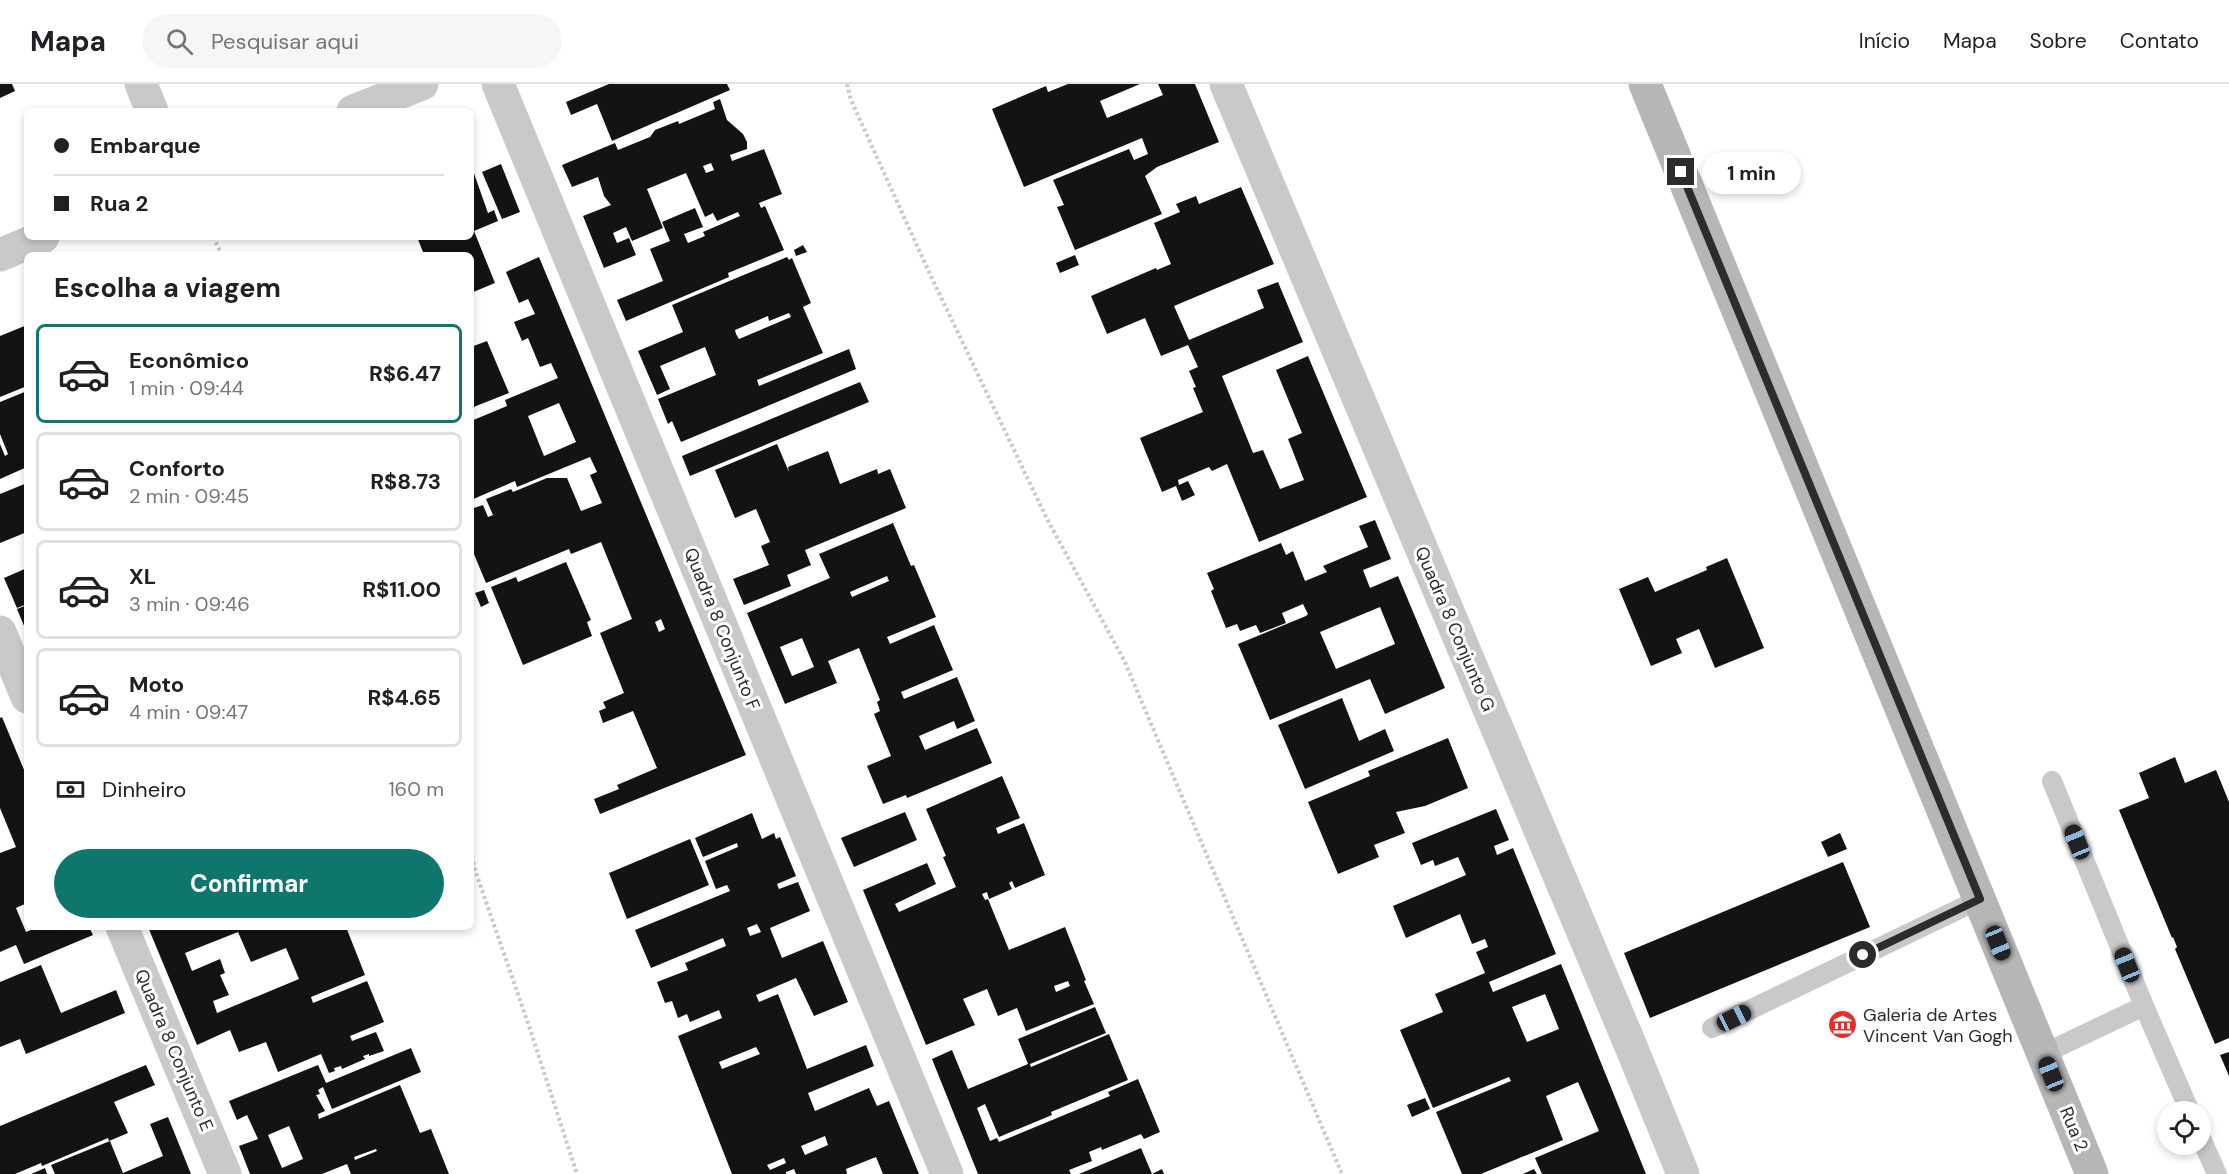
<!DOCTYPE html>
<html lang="pt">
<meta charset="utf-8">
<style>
body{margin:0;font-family:"DM Sans",sans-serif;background:#f6f6f6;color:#202124;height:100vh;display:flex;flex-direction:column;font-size:22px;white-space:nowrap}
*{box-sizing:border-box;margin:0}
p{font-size:20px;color:#757577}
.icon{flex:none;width:33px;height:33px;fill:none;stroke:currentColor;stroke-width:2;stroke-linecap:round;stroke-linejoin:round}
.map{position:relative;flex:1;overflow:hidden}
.sheet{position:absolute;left:24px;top:168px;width:450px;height:678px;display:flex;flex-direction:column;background:#fff;border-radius:9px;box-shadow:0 3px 9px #0003}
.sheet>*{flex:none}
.guide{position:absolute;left:24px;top:24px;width:450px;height:132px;border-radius:9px;box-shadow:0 3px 9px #0003;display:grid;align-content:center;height:132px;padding:0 30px;background:#fff}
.tools{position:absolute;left:2157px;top:1017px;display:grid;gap:12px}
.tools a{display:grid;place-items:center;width:54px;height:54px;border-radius:50%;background:#fff;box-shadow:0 3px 9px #0003;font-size:30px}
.end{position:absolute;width:27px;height:27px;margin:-14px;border:8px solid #2c2c2c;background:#fff;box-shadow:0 0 0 3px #fff}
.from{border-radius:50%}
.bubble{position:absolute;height:42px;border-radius:21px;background:#fff;box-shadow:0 3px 9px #0003;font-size:20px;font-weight:700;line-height:42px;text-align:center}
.car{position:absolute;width:18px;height:36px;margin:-18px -9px;border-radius:8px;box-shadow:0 0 4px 2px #0007;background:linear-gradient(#222 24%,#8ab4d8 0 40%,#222 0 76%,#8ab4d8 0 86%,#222 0)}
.guide b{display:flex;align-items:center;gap:21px;height:57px;font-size:22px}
.guide b+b{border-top:2px solid #e0e0e0}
.guide i{width:15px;height:15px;background:#202124}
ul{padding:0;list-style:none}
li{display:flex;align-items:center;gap:18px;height:99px;margin:0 12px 9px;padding:0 18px;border:3px solid #e0e0e0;border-radius:9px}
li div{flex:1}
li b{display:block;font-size:22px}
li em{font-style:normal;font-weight:700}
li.active{border-color:#0f766e}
li>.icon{width:54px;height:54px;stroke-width:1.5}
h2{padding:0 30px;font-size:27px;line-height:72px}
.pay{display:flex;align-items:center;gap:15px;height:66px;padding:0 30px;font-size:22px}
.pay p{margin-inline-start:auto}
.action{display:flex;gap:12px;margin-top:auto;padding:12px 30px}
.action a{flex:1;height:69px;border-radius:36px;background:#0f766e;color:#fff;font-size:24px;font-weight:700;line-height:69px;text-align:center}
header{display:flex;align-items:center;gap:36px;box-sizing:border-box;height:84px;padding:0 30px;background:#fff;border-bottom:2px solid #e0e0e0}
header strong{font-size:28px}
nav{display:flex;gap:33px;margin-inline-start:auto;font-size:21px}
.search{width:420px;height:54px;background:#f6f6f6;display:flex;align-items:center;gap:15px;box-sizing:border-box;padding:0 21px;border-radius:33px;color:#757577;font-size:22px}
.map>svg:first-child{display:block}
.building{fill:#131313;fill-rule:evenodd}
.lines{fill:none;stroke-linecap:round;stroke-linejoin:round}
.path{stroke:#c9c9c9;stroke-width:4;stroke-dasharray:3 3;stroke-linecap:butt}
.lane{stroke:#c9c9c9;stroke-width:20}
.street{stroke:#c9c9c9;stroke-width:33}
.secondary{stroke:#b6b6b6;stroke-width:33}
.route{stroke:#2c2c2c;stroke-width:8}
.labels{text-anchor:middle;stroke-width:6;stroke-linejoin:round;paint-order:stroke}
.street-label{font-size:18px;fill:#2c2c2c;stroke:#fff}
.poi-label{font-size:18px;fill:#2c2c2c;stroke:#fff;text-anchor:start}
</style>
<header>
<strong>Mapa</strong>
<div class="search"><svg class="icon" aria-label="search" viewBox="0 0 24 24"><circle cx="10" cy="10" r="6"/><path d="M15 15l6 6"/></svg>Pesquisar aqui</div>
<nav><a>Início</a><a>Mapa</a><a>Sobre</a><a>Contato</a></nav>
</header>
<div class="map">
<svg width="2229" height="1090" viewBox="0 0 2229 1090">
<rect width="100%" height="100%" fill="#fff"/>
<g class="building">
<polygon points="0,0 12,0 15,7 0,14"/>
<polygon points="609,0 727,0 730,6 612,57 597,20 571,31 566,18"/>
<polygon points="1068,0 1140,0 1100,17 1107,34 1163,11 1158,0 1195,0 1219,58 1157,83 1145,92 1162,130 1075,166 1057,123 1064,121 1053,96 1129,65 1134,76 1148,70 1142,54 1024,103 992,25 1046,2 1048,8"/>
<path d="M720 15 727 36 743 50 747 58V65L730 71 732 77 764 65 782 110 759 119 761 124 765 122 784 166 728 189 729 193 626 237 617 216 663 197 650 165 670 157 662 138 695 124 703 143 684 150 688 159 705 152 703 148 740 132 738 128 717 137 713 129 705 133 686 89 647 105 663 144 632 157 626 143 613 149 617 159 629 154 636 171 604 184 583 132 611 121 604 112 598 93 572 103 562 81 615 59 618 66 650 53 655 46 678 37 679 40 715 25 713 18ZM711 79 714 86 706 89 703 82Z"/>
<polygon points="501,80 520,128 502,135 482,88"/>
<polygon points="471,81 488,129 494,126 498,137 474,147 495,199 471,209 471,171 416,171 423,168 417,153 471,153"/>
<polygon points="1241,103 1274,180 1174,222 1189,256 1264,224 1257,206 1278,198 1303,258 1222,292 1253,369 1263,366 1280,405 1304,396 1288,355 1302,349 1276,286 1308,272 1367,413 1259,458 1227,380 1212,387 1209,383 1178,396 1179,401 1188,397 1195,411 1182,417 1176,402 1162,408 1140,354 1203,328 1193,304 1196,303 1189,287 1198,283 1188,261 1161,272 1145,234 1107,250 1091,212 1156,184 1157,186 1171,180 1154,139 1180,128 1176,120 1196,112 1199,120"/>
<polygon points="803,161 807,168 796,172 794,166"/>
<polygon points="1075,171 1079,181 1060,189 1056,179"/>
<path d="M539 173 746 671 600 730 594 715 619 705 617 701 657 684 633 627 603 639 599 627 606 624 603 618 624 609 600 549 632 535 601 458 571 470 569 465 486 499 471 463V425L483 421 488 433 493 431 486 415 511 405 513 408 547 394H567L581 427 602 419 590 391 597 388 590 373 517 403 515 397 471 416V337L507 322 505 316 558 294 551 279 540 283 528 254 522 257 514 238 535 230 528 215 519 219 506 188ZM559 319 576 358 544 372 528 332ZM661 535 665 545 659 548 655 538Z"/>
<path d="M787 173 789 176 792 174 811 219 803 223 823 269 757 296 759 302 849 265 856 285 681 358 672 337 668 340 658 315 716 291 705 263 660 282 670 305 657 311 638 267 683 248 672 221ZM789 229 791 233 739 255 736 250 735 246 768 232 769 237Z"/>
<polygon points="27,241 27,302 0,313 0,252"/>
<polygon points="487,257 509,309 471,324 471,263"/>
<polygon points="860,298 869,318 690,392 682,372"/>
<polygon points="27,307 27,383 0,395 0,360 5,372 8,370 0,350 0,318"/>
<polygon points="777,360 789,388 788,383 828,367 840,400 877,385 878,390 890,385 906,424 805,466 811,481 787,491 791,502 744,521 733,495 769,481 761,462 770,458 756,425 735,434 715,386"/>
<polygon points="27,399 27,448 0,459 0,410"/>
<path d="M1375 436 1391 475 1363 486 1370 504 1398 492 1445 604 1385 630 1370 595 1270 636 1238 560 1306 532 1308 530 1303 520 1282 529 1286 539 1260 549 1256 541 1240 547 1237 540 1226 544 1211 507 1214 505 1207 489 1281 459 1286 471 1293 467 1305 497 1327 488 1323 482 1368 463 1359 442ZM1380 523 1395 560 1336 585 1320 548Z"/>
<path d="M893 439 911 482 914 481 936 533 887 553 890 560 934 541 953 586 901 608 904 615 957 593 975 637 957 645 954 637 919 652 925 666 977 644 992 679 907 714 906 711 883 720 867 682 891 672 874 630 880 627 877 618 880 616 859 564 828 577 837 599 785 620 747 529 830 494 819 470ZM887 492 889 497 852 513 850 508ZM802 554 814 583 792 592 780 563Z"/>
<polygon points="1727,474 1764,564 1715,584 1699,545 1676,555 1682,569 1651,582 1619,505 1648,493 1655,508 1707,486 1706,483"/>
<polygon points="566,478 591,536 587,538 592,552 523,581 491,503 516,493 518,498"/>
<polygon points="27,484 27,520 17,524 4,494"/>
<polygon points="484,506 489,519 481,523 475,509"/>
<polygon points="27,521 27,549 17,525"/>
<polygon points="1342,614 1359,657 1385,645 1394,667 1305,705 1278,641"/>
<polygon points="2,633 27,693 27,819 16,824 26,848 39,843 89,843 93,851 24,880 16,861 0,868 0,769 16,763 0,724 0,634"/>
<polygon points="1448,654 1468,704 1425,722 1396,728 1405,749 1374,761 1379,773 1338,790 1308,718 1370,692 1368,687"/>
<polygon points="2175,673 2185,699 2216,686 2229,718 2229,954 2215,960 2175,865 2177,863 2173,853 2172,854 2119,726 2149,714 2139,689"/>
<path d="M1002 692 1020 734 996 744 998 750 1024 739 1045 791 1015 804 1012 797 1009 799 1012 805 989 815 987 808 982 810 985 816 988 815 1009 866 1065 843 1086 896 1084 897 1094 920 1026 947 1017 924 998 932 987 905 963 915 975 941 926 961 863 806 927 779 936 800 895 820 899 828 956 803 943 773 946 772 926 725ZM1068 897 1070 902 1056 908 1054 902Z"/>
<path d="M1496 725 1509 756 1494 762 1497 771 1513 764 1556 870 1489 898 1493 908 1561 880 1646 1090H1542L1535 1074 1599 1047 1578 998 1546 1012 1563 1056 1481 1090H1462L1436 1028 1511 997 1509 993 1433 1024 1400 946 1443 928 1435 910 1485 889 1476 868 1488 863 1485 855 1472 860 1460 830 1406 854 1393 822 1466 791 1458 773 1435 782 1433 776 1421 781 1412 759ZM1545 910 1559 945 1527 958 1512 923Z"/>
<polygon points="905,728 917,756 854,783 841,754"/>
<path d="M752 729 762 755 774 749 776 755 780 753 796 792 777 800 779 805 798 798 810 827 770 844 782 874 823 857 848 918 814 932 796 894 756 911 759 918 778 910 807 985 866 961 874 982 808 1009 815 1027 869 1004 877 1022 889 1017 919 1090H883L876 1073 846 1085 847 1090H796L794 1085 786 1088V1090H732L678 952 722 934 719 926 690 938 687 930 678 934 672 917 665 919 657 898 688 886 685 879 726 862 723 854 651 884 635 846 730 807 727 801 716 805 705 777 738 763 737 759 703 773 695 754ZM757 840 761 848 750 852 747 844ZM756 963 760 970 722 985 719 978ZM825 1052 828 1061 805 1071 801 1062ZM784 1074 786 1079 770 1086 767 1081Z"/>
<polygon points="1840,749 1847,765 1828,773 1821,758"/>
<polygon points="690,755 709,801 627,835 609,789"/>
<polygon points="1843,778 1870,843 1650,934 1624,869"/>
<path d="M148 843H179L180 846 188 843H346L365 891 311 913 313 919 367 897 384 938 350 952 352 957 376 948 384 967 369 972V970L363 972 365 975 342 985 341 982 334 984 335 987 329 989 321 970 278 988 266 958 239 968 230 946 197 961ZM238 848 251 878 286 864 299 895 217 929 213 917 229 911 220 891 225 889 220 875 192 887 185 869Z"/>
<polygon points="41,881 61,929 116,906 125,929 26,970 20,955 0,963 0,898"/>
<polygon points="1095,923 1106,949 1030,980 1031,983 1109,950 1128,996 1051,1028 1052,1031 999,1053 985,1020 977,1024 990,1057 997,1054 999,1058 1110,1012 1108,1008 1138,995 1160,1048 1144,1055 1141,1050 1102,1066 1101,1063 1089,1068 1092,1077 1069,1086 1071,1090 978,1090 932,975 952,966 968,1005 1028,980 1018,955"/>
<path d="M411 964 421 988 332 1025 323 1003 318 1006 320 1010 316 1011 325 1027 318 1030 319 1035 400 1001 420 1049 431 1045 449 1090H351L347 1080 322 1090H250L239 1062 258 1055 247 1031 237 1036 229 1017 318 981 326 999ZM289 1042 303 1075 282 1084 268 1051ZM376 1065 377 1067 355 1076 354 1073Z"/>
<polygon points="2229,968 2229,992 2220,971"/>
<polygon points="146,981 155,1001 114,1018 128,1049 109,1057 108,1054 42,1082 41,1079 15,1090 0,1090 0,1042"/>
<polygon points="1425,1014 1430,1025 1412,1033 1407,1021"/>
<polygon points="168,1033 191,1090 55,1090 51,1081 110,1057 123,1089 163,1072 150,1040"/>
<polygon points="1141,1064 1152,1090 1162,1085 1164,1090 1079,1090"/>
<polygon points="45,1084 47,1090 31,1090"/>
<polygon points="1534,1085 1537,1090 1523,1090"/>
</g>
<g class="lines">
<g class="path">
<polyline points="847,0 851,16 928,186 1047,435 1124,576 1342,1090"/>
<polyline points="213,153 222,171"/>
<polyline points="471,766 474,783 530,945 577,1090"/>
</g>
<g class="lane">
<polyline points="2052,697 2144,922 2190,1028"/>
<polyline points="1712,944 1980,815"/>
<polyline points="2043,970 2144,922"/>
<polyline points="2200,1052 2217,1090"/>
</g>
<g class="street">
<polyline points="141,0 152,27"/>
<polyline points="498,0 947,1090"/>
<polyline points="1226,0 1630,960 1683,1090"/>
<polyline points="353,27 422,0"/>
<polyline points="0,171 43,153"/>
<polyline points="0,548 27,613"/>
<polyline points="122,843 225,1090"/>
</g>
<polyline class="secondary" points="1645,0 2092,1090"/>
</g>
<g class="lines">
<polyline class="route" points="1681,88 1980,815 1863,871"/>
</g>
<defs>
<symbol id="museum-disc" viewBox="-11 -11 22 22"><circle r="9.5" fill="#e52e2b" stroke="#fff"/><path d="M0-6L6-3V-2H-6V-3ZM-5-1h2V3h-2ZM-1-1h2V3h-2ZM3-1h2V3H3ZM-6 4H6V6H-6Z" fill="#fff"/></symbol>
</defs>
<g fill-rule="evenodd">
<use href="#museum-disc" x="1826" y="924" width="33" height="33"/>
</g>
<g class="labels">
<g class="street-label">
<text transform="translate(722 545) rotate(68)" y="6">Quadra 8 Conjunto F</text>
<text transform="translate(1455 545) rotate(67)" y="6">Quadra 8 Conjunto G</text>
<text transform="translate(174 966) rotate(67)" y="6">Quadra 8 Conjunto E</text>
<text transform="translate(2074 1045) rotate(68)" y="6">Rua 2</text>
</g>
<g class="poi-label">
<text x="1863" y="937">Galeria de Artes<tspan x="1863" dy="21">Vincent Van Gogh</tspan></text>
</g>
</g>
</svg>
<div class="tools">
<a><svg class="icon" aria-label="locate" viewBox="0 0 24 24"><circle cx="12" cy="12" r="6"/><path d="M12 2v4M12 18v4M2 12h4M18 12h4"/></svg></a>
</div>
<i class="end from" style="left:1863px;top:871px"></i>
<i class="end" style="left:1681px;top:88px"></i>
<div class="bubble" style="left:1702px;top:68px;width:99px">1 min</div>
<i class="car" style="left:2077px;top:758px;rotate:338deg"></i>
<i class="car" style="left:1998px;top:859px;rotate:158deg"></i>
<i class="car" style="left:2127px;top:881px;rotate:338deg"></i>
<i class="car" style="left:1734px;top:934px;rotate:64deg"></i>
<i class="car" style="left:2051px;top:990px;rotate:338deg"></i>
<div class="guide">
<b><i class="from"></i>Embarque</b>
<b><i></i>Rua 2</b>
</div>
<section class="sheet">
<h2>Escolha a viagem</h2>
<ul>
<li class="active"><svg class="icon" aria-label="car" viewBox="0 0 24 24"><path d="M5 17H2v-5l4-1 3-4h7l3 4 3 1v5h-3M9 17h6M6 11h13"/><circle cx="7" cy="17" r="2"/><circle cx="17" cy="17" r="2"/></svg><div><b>Econômico</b><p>1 min · 09:44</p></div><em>R$6.47</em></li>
<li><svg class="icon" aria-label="car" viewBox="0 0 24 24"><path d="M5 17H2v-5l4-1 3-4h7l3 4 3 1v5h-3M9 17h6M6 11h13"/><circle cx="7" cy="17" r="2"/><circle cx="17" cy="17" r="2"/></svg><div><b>Conforto</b><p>2 min · 09:45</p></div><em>R$8.73</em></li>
<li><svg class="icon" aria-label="car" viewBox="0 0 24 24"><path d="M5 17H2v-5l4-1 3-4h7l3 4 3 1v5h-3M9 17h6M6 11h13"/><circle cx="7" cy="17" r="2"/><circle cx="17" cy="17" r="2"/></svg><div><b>XL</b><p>3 min · 09:46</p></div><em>R$11.00</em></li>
<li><svg class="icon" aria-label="car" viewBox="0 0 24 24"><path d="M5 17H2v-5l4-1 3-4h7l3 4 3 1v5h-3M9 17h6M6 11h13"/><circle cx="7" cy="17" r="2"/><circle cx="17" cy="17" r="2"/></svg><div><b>Moto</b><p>4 min · 09:47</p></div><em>R$4.65</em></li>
</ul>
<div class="pay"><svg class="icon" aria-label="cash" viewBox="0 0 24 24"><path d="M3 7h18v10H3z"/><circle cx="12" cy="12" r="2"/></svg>Dinheiro<p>160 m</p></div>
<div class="action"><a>Confirmar</a></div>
</section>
</div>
